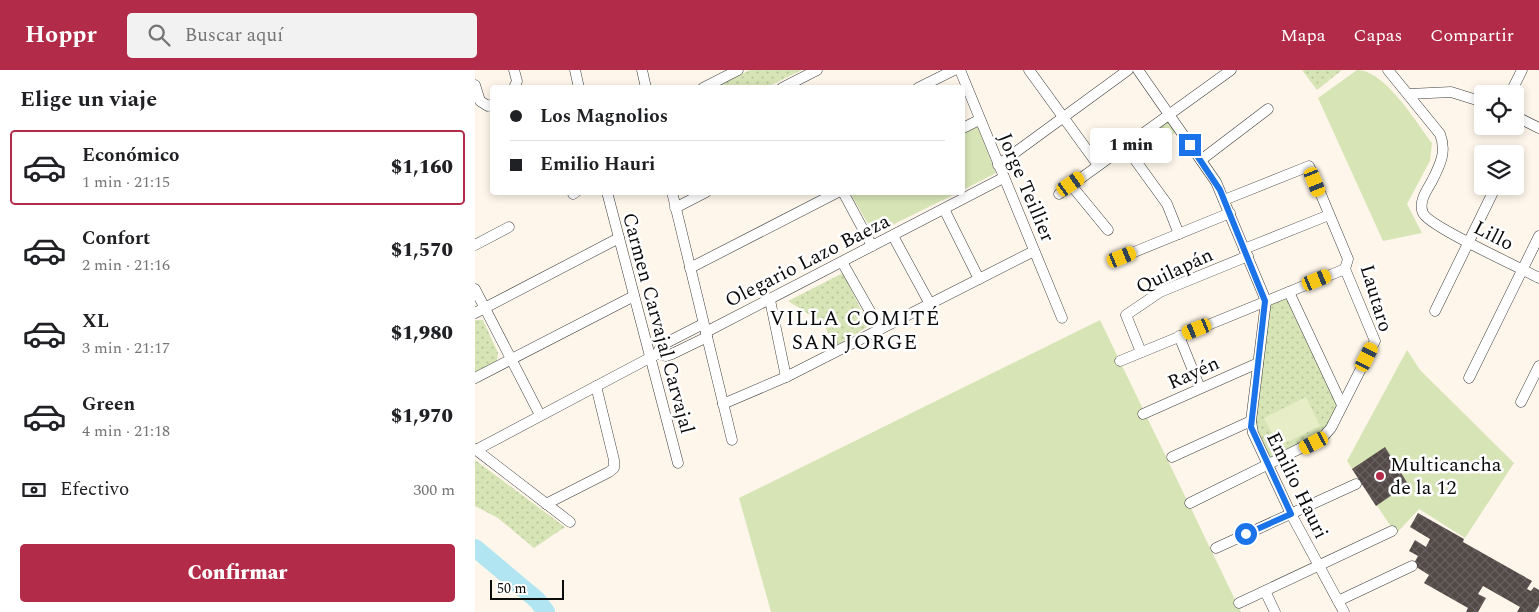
<!DOCTYPE html>
<html lang="es">
<meta charset="utf-8">
<style>
body{margin:0;font-family:Spectral,serif;background:#f2f2f2;color:#202124;height:100vh;display:flex;flex-direction:column;font-size:19px;white-space:nowrap}
*{box-sizing:border-box;margin:0}
p{font-size:16px;color:#757577}
.icon{flex:none;width:28px;height:28px;fill:none;stroke:currentColor;stroke-width:2;stroke-linecap:round;stroke-linejoin:round}
.map{position:relative;flex:1;overflow:hidden}
.sheet{display:flex;flex-direction:column;background:#fff;width:475px}
.sheet>*{flex:none}
.guide{position:absolute;left:15px;top:15px;width:475px;height:110px;border-radius:5px;box-shadow:0 2px 8px #0003;display:grid;align-content:center;height:110px;padding:0 20px;background:#fff}
.buttons{position:absolute;left:999px;top:15px;display:grid;gap:10px}
.buttons a{display:grid;place-items:center;width:50px;height:50px;border-radius:5px;background:#fff;box-shadow:0 2px 8px #0003;font-size:25px}
.scale{position:absolute;left:15px;bottom:12px;width:74px;box-sizing:border-box;padding-left:5px;border:2px solid #0b0b0b;border-top:0;font-size:14px;line-height:18px;white-space:nowrap;color:#0b0b0b;-webkit-text-stroke:4px #fff;paint-order:stroke}
.end{position:absolute;width:22px;height:22px;margin:-11px;border:6px solid #1a73e8;background:#fff;box-shadow:0 0 0 2px #fff}
.from{border-radius:50%}
.bubble{position:absolute;height:35px;border-radius:5px;background:#fff;box-shadow:0 2px 8px #0003;font-size:16px;font-weight:800;line-height:35px;text-align:center}
.car{position:absolute;width:15px;height:30px;margin:-15px -8px;border-radius:6px;box-shadow:0 0 4px 1px #0007;background:linear-gradient(#f5c518 24%,#345 0 40%,#f5c518 0 76%,#345 0 86%,#f5c518 0)}
.guide b{display:flex;align-items:center;gap:18px;height:48px;font-size:19px}
.guide b+b{border-top:1px solid #e0e0e0}
.guide i{width:12px;height:12px;background:#202124}
ul{padding:0;list-style:none}
li{display:flex;align-items:center;gap:15px;height:75px;margin:0 10px 8px;padding:0 10px;border:2px solid transparent;border-radius:5px}
li div{flex:1}
li b{display:block;font-size:19px}
li em{font-style:normal;font-weight:800}
li.selected{border-color:#b22c49}
li>.icon{width:45px;height:45px;stroke-width:1.5}
h2{padding:0 20px;font-size:22px;line-height:60px}
.pay{display:flex;align-items:center;gap:12px;height:55px;padding:0 20px;font-size:19px}
.pay p{margin-inline-start:auto}
.action{display:flex;gap:10px;margin-top:auto;padding:10px 20px}
.action a{flex:1;height:58px;border-radius:5px;background:#b22c49;color:#fff;font-size:20px;font-weight:800;line-height:58px;text-align:center}
header{display:flex;align-items:center;gap:30px;box-sizing:border-box;height:70px;padding:0 25px;background:#b22c49;color:#fff}
header strong{font-size:24px}
nav{display:flex;gap:28px;margin-inline-start:auto;font-size:18px}
.search{width:350px;height:45px;background:#f2f2f2;display:flex;align-items:center;gap:12px;box-sizing:border-box;padding:0 18px;border-radius:5px;color:#757577;font-size:19px}
main{display:flex;flex:1;min-height:0}
.map>svg:first-child{display:block}
.grass{fill:#d7e5b6}
.park{fill:url(#park-dots)}
.pitch{fill:#e7edc7}
.lines{fill:none;stroke-linecap:round;stroke-linejoin:round}
.river{stroke:#b2e5f2;stroke-width:18}
.building{fill:url(#building-cross-hatch)}
.street-casing{stroke:#3e3e3e;stroke-width:11}
.street{stroke:#fff;stroke-width:10}
.route{stroke:#1a73e8;stroke-width:6}
.poi-dot{fill:#b22c49;stroke:#fff;stroke-width:2}
.labels{text-anchor:middle;stroke-width:5;stroke-linejoin:round;paint-order:stroke}
.street-label{font-size:20px;fill:#0b0b0b;stroke:#fff}
.poi-label{font-size:20px;fill:#0b0b0b;stroke:#fff;text-anchor:start}
.neighbourhood-label{font-size:21px;letter-spacing:1px;fill:#0b0b0b;stroke:#fff}
</style>
<header>
<strong>Hoppr</strong>
<div class="search"><svg class="icon" aria-label="search" viewBox="0 0 24 24"><circle cx="10" cy="10" r="6"/><path d="M15 15l6 6"/></svg>Buscar aquí</div>
<nav><a>Mapa</a><a>Capas</a><a>Compartir</a></nav>
</header>
<main>
<section class="sheet">
<h2>Elige un viaje</h2>
<ul>
<li class="selected"><svg class="icon" aria-label="car" viewBox="0 0 24 24"><path d="M5 17H2v-5l4-1 3-4h7l3 4 3 1v5h-3M9 17h6M6 11h13"/><circle cx="7" cy="17" r="2"/><circle cx="17" cy="17" r="2"/></svg><div><b>Económico</b><p>1 min · 21:15</p></div><em>$1,160</em></li>
<li><svg class="icon" aria-label="car" viewBox="0 0 24 24"><path d="M5 17H2v-5l4-1 3-4h7l3 4 3 1v5h-3M9 17h6M6 11h13"/><circle cx="7" cy="17" r="2"/><circle cx="17" cy="17" r="2"/></svg><div><b>Confort</b><p>2 min · 21:16</p></div><em>$1,570</em></li>
<li><svg class="icon" aria-label="car" viewBox="0 0 24 24"><path d="M5 17H2v-5l4-1 3-4h7l3 4 3 1v5h-3M9 17h6M6 11h13"/><circle cx="7" cy="17" r="2"/><circle cx="17" cy="17" r="2"/></svg><div><b>XL</b><p>3 min · 21:17</p></div><em>$1,980</em></li>
<li><svg class="icon" aria-label="car" viewBox="0 0 24 24"><path d="M5 17H2v-5l4-1 3-4h7l3 4 3 1v5h-3M9 17h6M6 11h13"/><circle cx="7" cy="17" r="2"/><circle cx="17" cy="17" r="2"/></svg><div><b>Green</b><p>4 min · 21:18</p></div><em>$1,970</em></li>
</ul>
<div class="pay"><svg class="icon" aria-label="cash" viewBox="0 0 24 24"><path d="M3 7h18v10H3z"/><circle cx="12" cy="12" r="2"/></svg>Efectivo<p>300 m</p></div>
<div class="action"><a>Confirmar</a></div>
</section>
<div class="map">
<svg width="1064" height="542" viewBox="0 0 1064 542">
<defs>
<pattern id="park-dots" width="8" height="8" patternUnits="userSpaceOnUse" patternTransform="scale(1.25)"><rect width="8" height="8" fill="#d7e5b6"/><path d="M2 2h.1M6 6h.1" fill="none" stroke="#b7c39b" stroke-width="1.8" stroke-linecap="round"/></pattern>
<pattern id="building-cross-hatch" width="8" height="8" patternUnits="userSpaceOnUse" patternTransform="scale(1.25)"><rect width="8" height="8" fill="#534a48"/><path d="M0 0l8 8M0 8l8-8" fill="none" stroke="#67605e"/></pattern>
</defs>
<rect width="100%" height="100%" fill="#fef6ea"/>
<g class="grass">
<path d="M882 0C910 0 941 52 957 73L955 91 932 134 947 163 908 171 843 28Z"/>
<polygon points="502,55 521,103 488,120 488,62"/>
<polygon points="375,123 482,123 399,164"/>
<polygon points="625,250 766,542 296,542 264,428"/>
<polygon points="932,280 945,300 1039,393 990,468 944,439 921,464 872,391"/>
</g>
<g class="park">
<polygon points="275,0 327,0 292,17 240,17"/>
<polygon points="827,0 867,0 842,20"/>
<polygon points="692,50 701,62 662,90 653,78"/>
<polygon points="368,203 394,256 360,276 348,253 313,231"/>
<polygon points="813,223 865,335 853,358 794,393 780,364 792,232"/>
<polygon points="0,250 8,250 23,283 22,291 0,303"/>
<polygon points="0,390 90,457 59,478 23,448 0,436"/>
</g>
<polygon class="pitch" points="831,327 845,356 804,376 789,348"/>
<g class="lines">
<polyline class="river" points="0,478 62,530 71,542"/>
</g>
<g class="building">
<polygon points="910,377 933,414 901,436 877,399"/>
<polygon points="943,443 989,469 988,472 1057,511 1052,519 1056,521 1059,517 1064,520 1064,535 1060,542 1042,542 1045,537 1008,516 1003,524 1011,528 1003,542 991,542 993,538 949,513 954,505 938,495 943,486 934,481 940,470 951,477 955,469 935,457"/>
</g>
<g class="lines">
<defs>
<g id="street">
<polyline points="100,0 104,18"/>
<polyline points="167,0 171,18"/>
<polyline points="485,0 587,248"/>
<polyline points="554,0 623,95"/>
<polyline points="663,0 741,112 791,231 776,351 778,363 816,444 869,542"/>
<path d="M913 0 965 64C972 82 965 95 957 111 952 120 943 132 948 143 953 156 1046 198 1064 208"/>
<polyline points="0,15 5,31 13,36 18,34"/>
<polyline points="39,18 42,11 39,0"/>
<polyline points="228,18 263,0"/>
<polyline points="307,18 342,0"/>
<polyline points="443,18 479,0"/>
<polyline points="934,24 976,22 1008,32"/>
<polyline points="1035,24 1047,0"/>
<polyline points="1040,46 1064,58"/>
<polyline points="488,58 504,50"/>
<polyline points="650,76 692,134 704,164"/>
<polyline points="726,90 793,39"/>
<polyline points="523,95 653,0"/>
<polyline points="596,115 633,160"/>
<polyline points="132,122 203,393"/>
<polyline points="197,122 257,370"/>
<polyline points="368,122 397,176"/>
<polyline points="98,124 101,122"/>
<polyline points="584,124 756,0"/>
<polyline points="200,138 231,122"/>
<polyline points="469,139 504,209"/>
<polyline points="418,166 455,234"/>
<polyline points="0,175 34,157"/>
<polyline points="769,179 854,145"/>
<polyline points="647,187 755,143"/>
<polyline points="367,192 405,259"/>
<polyline points="215,198 363,122"/>
<polyline points="0,219 65,345"/>
<polyline points="814,222 867,335"/>
<polyline points="295,230 311,307"/>
<polyline points="960,241 1021,116"/>
<polyline points="0,243 144,168"/>
<polyline points="231,262 528,108"/>
<polyline points="704,266 725,318"/>
<polyline points="666,282 651,245 685,222 773,186"/>
<polyline points="182,284 191,286 197,284 232,267"/>
<polyline points="645,291 870,199"/>
<polyline points="0,308 159,226"/>
<polyline points="994,308 1064,166"/>
<polyline points="1046,332 1064,296"/>
<polyline points="248,334 311,307 559,181"/>
<polyline points="668,344 783,293"/>
<polyline points="0,379 95,452"/>
<polyline points="1,380 182,284 187,275 228,254"/>
<polyline points="697,387 776,351"/>
<polyline points="715,433 848,367 856,358 900,271 870,199 873,189 834,96 749,130"/>
<polyline points="71,434 134,402 139,398 139,390 121,316"/>
<polyline points="741,478 881,414"/>
<polyline points="790,521 800,542"/>
<polyline points="863,531 937,496"/>
<polyline points="764,533 917,461"/>
</g>
</defs>
<use href="#street" class="street-casing"/>
<use href="#street" class="street"/>
</g>
<g class="lines">
<polyline class="route" points="715,75 745,120 790,231 776,357 816,444 771,464"/>
</g>
<circle class="poi-dot" cx="905" cy="406" r="5"/>
<g class="labels">
<g class="street-label">
<text transform="translate(552 117) rotate(67)" y="7">Jorge Teillier</text>
<text transform="translate(1019 165) rotate(27)" y="7">Lillo</text>
<text transform="translate(332 190) rotate(-27)" y="7">Olegario Lazo Baeza</text>
<text transform="translate(699 200) rotate(-25)" y="7">Quilapán</text>
<text transform="translate(902 228) rotate(73)" y="7">Lautaro</text>
<text transform="translate(184 253) rotate(75)" y="7">Carmen Carvajal Carvajal</text>
<text transform="translate(718 302) rotate(-24)" y="7">Rayén</text>
<text transform="translate(823 415) rotate(64)" y="7">Emilio Hauri</text>
</g>
<g class="poi-label">
<text x="915" y="401">Multicancha<tspan x="915" dy="23">de la 12</tspan></text>
</g>
<g class="neighbourhood-label">
<text x="380" y="255">VILLA COMITÉ<tspan x="380" dy="24">SAN JORGE</tspan></text>
</g>
</g>
</svg>
<div class="buttons">
<a><svg class="icon" aria-label="locate" viewBox="0 0 24 24"><circle cx="12" cy="12" r="6"/><path d="M12 2v4M12 18v4M2 12h4M18 12h4"/></svg></a>
<a><svg class="icon" aria-label="layers" viewBox="0 0 24 24"><path d="M12 4l9 5-9 5-9-5zM3 14l9 5 9-5"/></svg></a>
</div>
<div class="scale">50 m</div>
<i class="end from" style="left:771px;top:464px"></i>
<i class="end" style="left:715px;top:75px"></i>
<div class="bubble" style="left:615px;top:58px;width:82px">1 min</div>
<i class="car" style="left:840px;top:112px;rotate:158deg"></i>
<i class="car" style="left:596px;top:114px;rotate:55deg"></i>
<i class="car" style="left:647px;top:187px;rotate:68deg"></i>
<i class="car" style="left:842px;top:210px;rotate:68deg"></i>
<i class="car" style="left:722px;top:259px;rotate:248deg"></i>
<i class="car" style="left:892px;top:287px;rotate:27deg"></i>
<i class="car" style="left:839px;top:373px;rotate:243deg"></i>
<div class="guide">
<b><i class="from"></i>Los Magnolios</b>
<b><i></i>Emilio Hauri</b>
</div>
</div>
</main>
